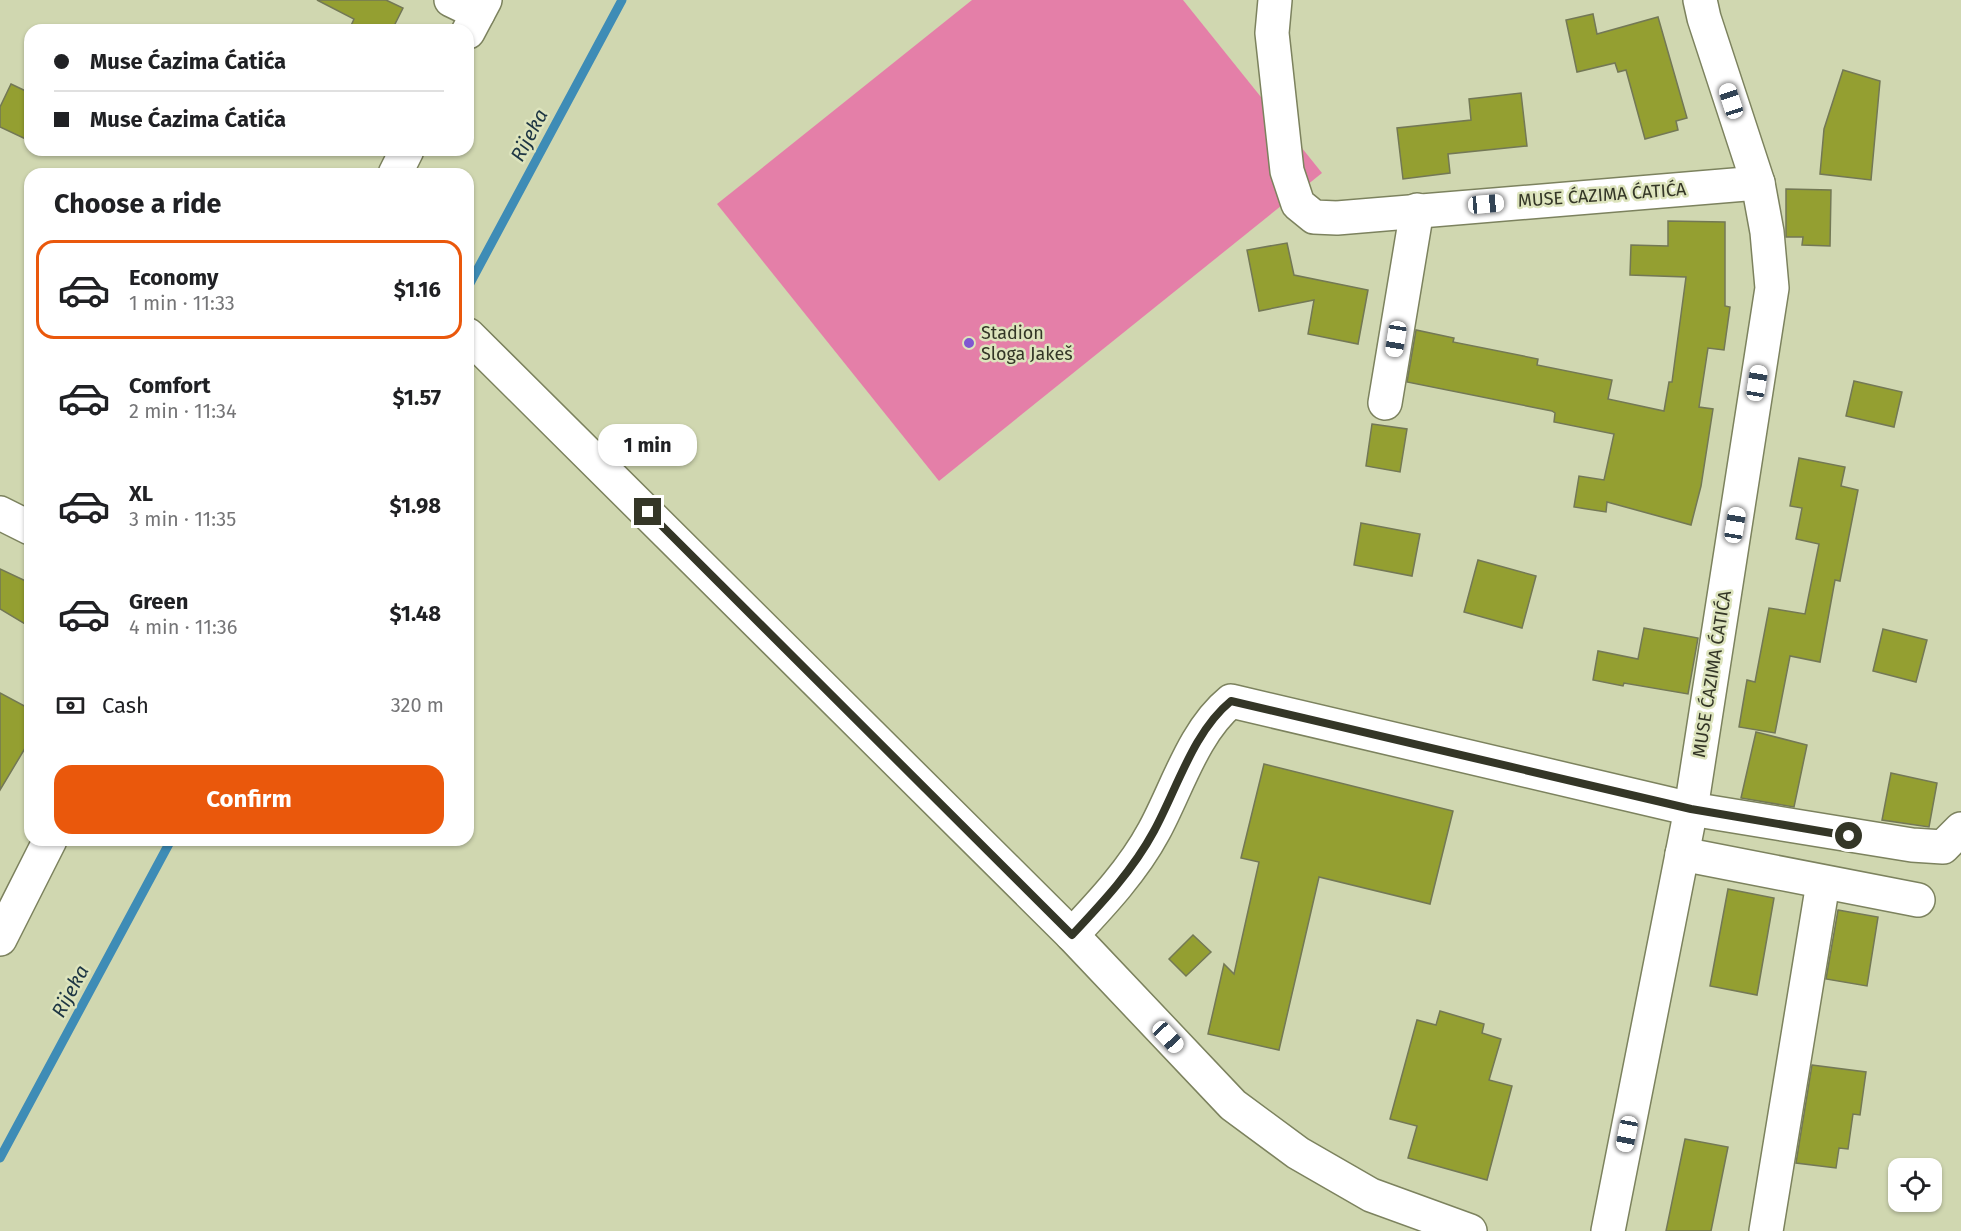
<!DOCTYPE html>
<meta charset="utf-8">
<style>
body{margin:0;font-family:"Fira Sans",sans-serif;background:#f2f2f2;color:#202124;height:100vh;display:flex;flex-direction:column;font-size:22px;white-space:nowrap}
*{box-sizing:border-box;margin:0}
p{font-size:20px;color:#757577}
.icon{flex:none;width:33px;height:33px;fill:none;stroke:currentColor;stroke-width:2;stroke-linecap:round;stroke-linejoin:round}
.map{position:relative;flex:1;overflow:hidden}
.panel{position:absolute;left:24px;top:168px;width:450px;height:678px;display:flex;flex-direction:column;background:#fff;border-radius:18px;box-shadow:0 2px 4px #0004}
.panel>*{flex:none}
.top-card{position:absolute;left:24px;top:24px;width:450px;height:132px;border-radius:18px;box-shadow:0 2px 4px #0004;display:grid;align-content:center;height:132px;padding:0 30px;background:#fff}
.buttons{position:absolute;left:1888px;top:1158px;display:grid;gap:12px}
.buttons a{display:grid;place-items:center;width:54px;height:54px;border-radius:12px;background:#fff;box-shadow:0 2px 4px #0004;font-size:30px}
.end{position:absolute;width:27px;height:27px;margin:-14px;border:8px solid #343627;background:#fff;box-shadow:0 0 0 3px #fff}
.from{border-radius:50%}
.bubble{position:absolute;height:42px;border-radius:18px;background:#fff;box-shadow:0 2px 4px #0004;font-size:20px;font-weight:700;line-height:42px;text-align:center}
.car{position:absolute;width:18px;height:36px;margin:-18px -9px;border-radius:8px;box-shadow:0 0 4px 2px #0007;background:linear-gradient(#fff 24%,#345 0 40%,#fff 0 76%,#345 0 86%,#fff 0)}
.top-card b{display:flex;align-items:center;gap:21px;height:57px;font-size:22px}
.top-card b+b{border-top:2px solid #e0e0e0}
.top-card i{width:15px;height:15px;background:#202124}
ul{padding:0;list-style:none}
li{display:flex;align-items:center;gap:18px;height:99px;margin:0 12px 9px;padding:0 18px;border:3px solid transparent;border-radius:18px}
li div{flex:1}
li b{display:block;font-size:22px}
li em{font-style:normal;font-weight:700}
li.selected{border-color:#ea580c}
li>.icon{width:54px;height:54px;stroke-width:1.5}
h2{padding:0 30px;font-size:27px;line-height:72px}
.pay{display:flex;align-items:center;gap:15px;height:66px;padding:0 30px;font-size:22px}
.pay p{margin-inline-start:auto}
.cta{display:flex;gap:12px;margin-top:auto;padding:12px 30px}
.cta a{flex:1;height:69px;border-radius:18px;background:#ea580c;color:#fff;font-size:24px;font-weight:700;line-height:69px;text-align:center}
.map>svg:first-child{display:block}
.green{fill:#e47fa8}
.lines{fill:none;stroke-linecap:round;stroke-linejoin:round}
.stream{stroke:#3e8cb6;stroke-width:9}
.building{fill:#949f31;stroke:#737855;stroke-width:1.5}
.minor-casing{stroke:#7c825e;stroke-width:36}
.minor{stroke:#fff;stroke-width:33}
.route{stroke:#343627;stroke-width:8}
.poi-dot{fill:#7f57d1;stroke:#dde4bd;stroke-width:2}
.labels{text-anchor:middle;stroke-width:5;stroke-linejoin:round;paint-order:stroke}
.street-label{font-size:18px;fill:#343627;stroke:#dde4bd}
.poi-label{font-size:18px;fill:#343627;stroke:#dde4bd;text-anchor:start}
.water-label{font-size:20px;font-style:italic;fill:#1d3543;stroke:#dde4bd}
</style>
<div class="map">
<svg width="1961" height="1231" viewBox="0 0 1961 1231">
<rect width="100%" height="100%" fill="#d0d7b0"/>
<polygon class="green" points="972,0 1183,0 1322,173 939,481 717,204"/>
<g class="lines">
<g class="stream">
<polyline points="468,287 622,0"/>
<polyline points="0,1158 171,840"/>
</g>
</g>
<g class="building">
<polygon points="317,0 386,0 403,8 392,30 349,30 354,19"/>
<polygon points="1593,14 1597,34 1658,17 1687,118 1676,121 1678,130 1645,139 1626,70 1618,72 1615,63 1577,72 1566,20"/>
<polygon points="1843,70 1880,81 1871,180 1820,174 1824,129"/>
<polygon points="11,84 30,93 30,141 0,127 0,107"/>
<polygon points="1521,93 1527,146 1448,154 1450,173 1403,179 1397,128 1471,120 1469,99"/>
<polygon points="1786,189 1831,190 1830,246 1802,245 1803,237 1786,237"/>
<polygon points="1668,221 1725,222 1725,306 1730,307 1724,350 1708,348 1699,407 1713,409 1701,486 1691,525 1607,502 1606,512 1574,507 1579,476 1604,480 1614,434 1554,422 1555,413 1552,411 1407,382 1416,330 1454,338 1453,342 1538,359 1537,365 1612,380 1608,399 1664,411 1669,382 1672,382 1686,277 1630,275 1631,245 1668,246"/>
<polygon points="1287,243 1294,275 1368,290 1358,344 1308,334 1314,300 1259,311 1247,250"/>
<polygon points="1854,381 1902,392 1894,427 1846,416"/>
<polygon points="1372,424 1407,429 1400,472 1366,466"/>
<polygon points="1799,458 1845,467 1841,486 1858,490 1840,581 1835,580 1820,662 1790,656 1775,733 1739,727 1747,680 1755,682 1769,608 1805,614 1819,544 1796,539 1802,508 1790,506"/>
<polygon points="1361,523 1420,534 1412,576 1354,565"/>
<polygon points="1478,560 1536,576 1522,628 1464,612"/>
<polygon points="0,569 30,583 30,627 0,609"/>
<polygon points="1644,628 1698,638 1688,694 1624,683 1623,686 1593,680 1598,651 1638,659"/>
<polygon points="1883,629 1927,640 1916,682 1873,671"/>
<polygon points="0,693 30,709 30,740 0,790"/>
<polygon points="1756,732 1807,745 1794,807 1741,798"/>
<polygon points="1264,764 1453,811 1430,904 1319,877 1279,1050 1208,1034 1224,964 1234,974 1259,862 1241,858"/>
<polygon points="1891,773 1937,783 1929,827 1882,820"/>
<polygon points="1728,889 1774,898 1757,995 1710,986"/>
<polygon points="1838,910 1878,917 1867,986 1826,979"/>
<polygon points="1193,935 1211,952 1186,976 1169,959"/>
<polygon points="1440,1011 1484,1024 1482,1033 1501,1039 1489,1080 1512,1086 1487,1180 1408,1158 1417,1126 1390,1119 1417,1020 1436,1025"/>
<polygon points="1812,1065 1866,1072 1860,1115 1853,1114 1848,1149 1839,1148 1836,1168 1796,1163"/>
<polygon points="1685,1139 1728,1147 1711,1231 1666,1231"/>
</g>
<g class="lines">
<defs>
<g id="minor">
<polyline points="451,0 478,13"/>
<polyline points="1275,0 1272,33 1287,171 1298,204 1314,217 1337,218 1758,183"/>
<polyline points="468,32 485,0"/>
<polyline points="395,174 407,150"/>
<polyline points="468,335 1072,935 1233,1105 1298,1153 1371,1195 1470,1231"/>
<polyline points="1385,403 1417,210"/>
<polyline points="0,513 30,528"/>
<polyline points="1682,854 1918,900"/>
<path d="M1072 935C1102 903 1133 870 1154 831 1177 789 1193 732 1231 701L1691 809 1912 845 1943 847 1961 829"/>
<polyline points="0,939 50,840"/>
<polyline points="1608,1231 1691,809 1772,288 1767,232 1758,183 1704,18 1700,0"/>
<polyline points="1766,1231 1823,883"/>
</g>
</defs>
<use href="#minor" class="minor-casing"/>
<use href="#minor" class="minor"/>
</g>
<g class="lines">
<path class="route" d="M648 512 1072 935C1102 903 1133 870 1154 831 1177 789 1193 732 1231 701L1691 809 1849 836"/>
</g>
<circle class="poi-dot" cx="969" cy="343" r="6"/>
<g class="labels">
<g class="street-label">
<text transform="translate(1602 195) rotate(-4)" y="6">MUSE ĆAZIMA ĆATIĆA</text>
<text transform="translate(1712 674) rotate(-81)" y="6">MUSE ĆAZIMA ĆATIĆA</text>
</g>
<g class="poi-label">
<text x="981" y="339">Stadion<tspan x="981" dy="21">Sloga Jakeš</tspan></text>
</g>
<g class="water-label">
<text transform="translate(529 135) rotate(-62)" y="7">Rijeka</text>
<text transform="translate(70 991) rotate(-62)" y="7">Rijeka</text>
</g>
</g>
</svg>
<div class="buttons">
<a><svg class="icon" aria-label="locate" viewBox="0 0 24 24"><circle cx="12" cy="12" r="6"/><path d="M12 2v4M12 18v4M2 12h4M18 12h4"/></svg></a>
</div>
<i class="end from" style="left:1849px;top:836px"></i>
<i class="end" style="left:648px;top:512px"></i>
<div class="bubble" style="left:598px;top:424px;width:99px">1 min</div>
<i class="car" style="left:1731px;top:101px;rotate:342deg"></i>
<i class="car" style="left:1486px;top:204px;rotate:85deg"></i>
<i class="car" style="left:1396px;top:339px;rotate:189deg"></i>
<i class="car" style="left:1757px;top:383px;rotate:9deg"></i>
<i class="car" style="left:1735px;top:525px;rotate:9deg"></i>
<i class="car" style="left:1168px;top:1037px;rotate:137deg"></i>
<i class="car" style="left:1627px;top:1134px;rotate:191deg"></i>
<div class="top-card">
<b><i class="from"></i>Muse Ćazima Ćatića</b>
<b><i></i>Muse Ćazima Ćatića</b>
</div>
<section class="panel">
<h2>Choose a ride</h2>
<ul>
<li class="selected"><svg class="icon" aria-label="car" viewBox="0 0 24 24"><path d="M5 17H2v-5l4-1 3-4h7l3 4 3 1v5h-3M9 17h6M6 11h13"/><circle cx="7" cy="17" r="2"/><circle cx="17" cy="17" r="2"/></svg><div><b>Economy</b><p>1 min · 11:33</p></div><em>$1.16</em></li>
<li><svg class="icon" aria-label="car" viewBox="0 0 24 24"><path d="M5 17H2v-5l4-1 3-4h7l3 4 3 1v5h-3M9 17h6M6 11h13"/><circle cx="7" cy="17" r="2"/><circle cx="17" cy="17" r="2"/></svg><div><b>Comfort</b><p>2 min · 11:34</p></div><em>$1.57</em></li>
<li><svg class="icon" aria-label="car" viewBox="0 0 24 24"><path d="M5 17H2v-5l4-1 3-4h7l3 4 3 1v5h-3M9 17h6M6 11h13"/><circle cx="7" cy="17" r="2"/><circle cx="17" cy="17" r="2"/></svg><div><b>XL</b><p>3 min · 11:35</p></div><em>$1.98</em></li>
<li><svg class="icon" aria-label="car" viewBox="0 0 24 24"><path d="M5 17H2v-5l4-1 3-4h7l3 4 3 1v5h-3M9 17h6M6 11h13"/><circle cx="7" cy="17" r="2"/><circle cx="17" cy="17" r="2"/></svg><div><b>Green</b><p>4 min · 11:36</p></div><em>$1.48</em></li>
</ul>
<div class="pay"><svg class="icon" aria-label="cash" viewBox="0 0 24 24"><path d="M3 7h18v10H3z"/><circle cx="12" cy="12" r="2"/></svg>Cash<p>320 m</p></div>
<div class="cta"><a>Confirm</a></div>
</section>
</div>
